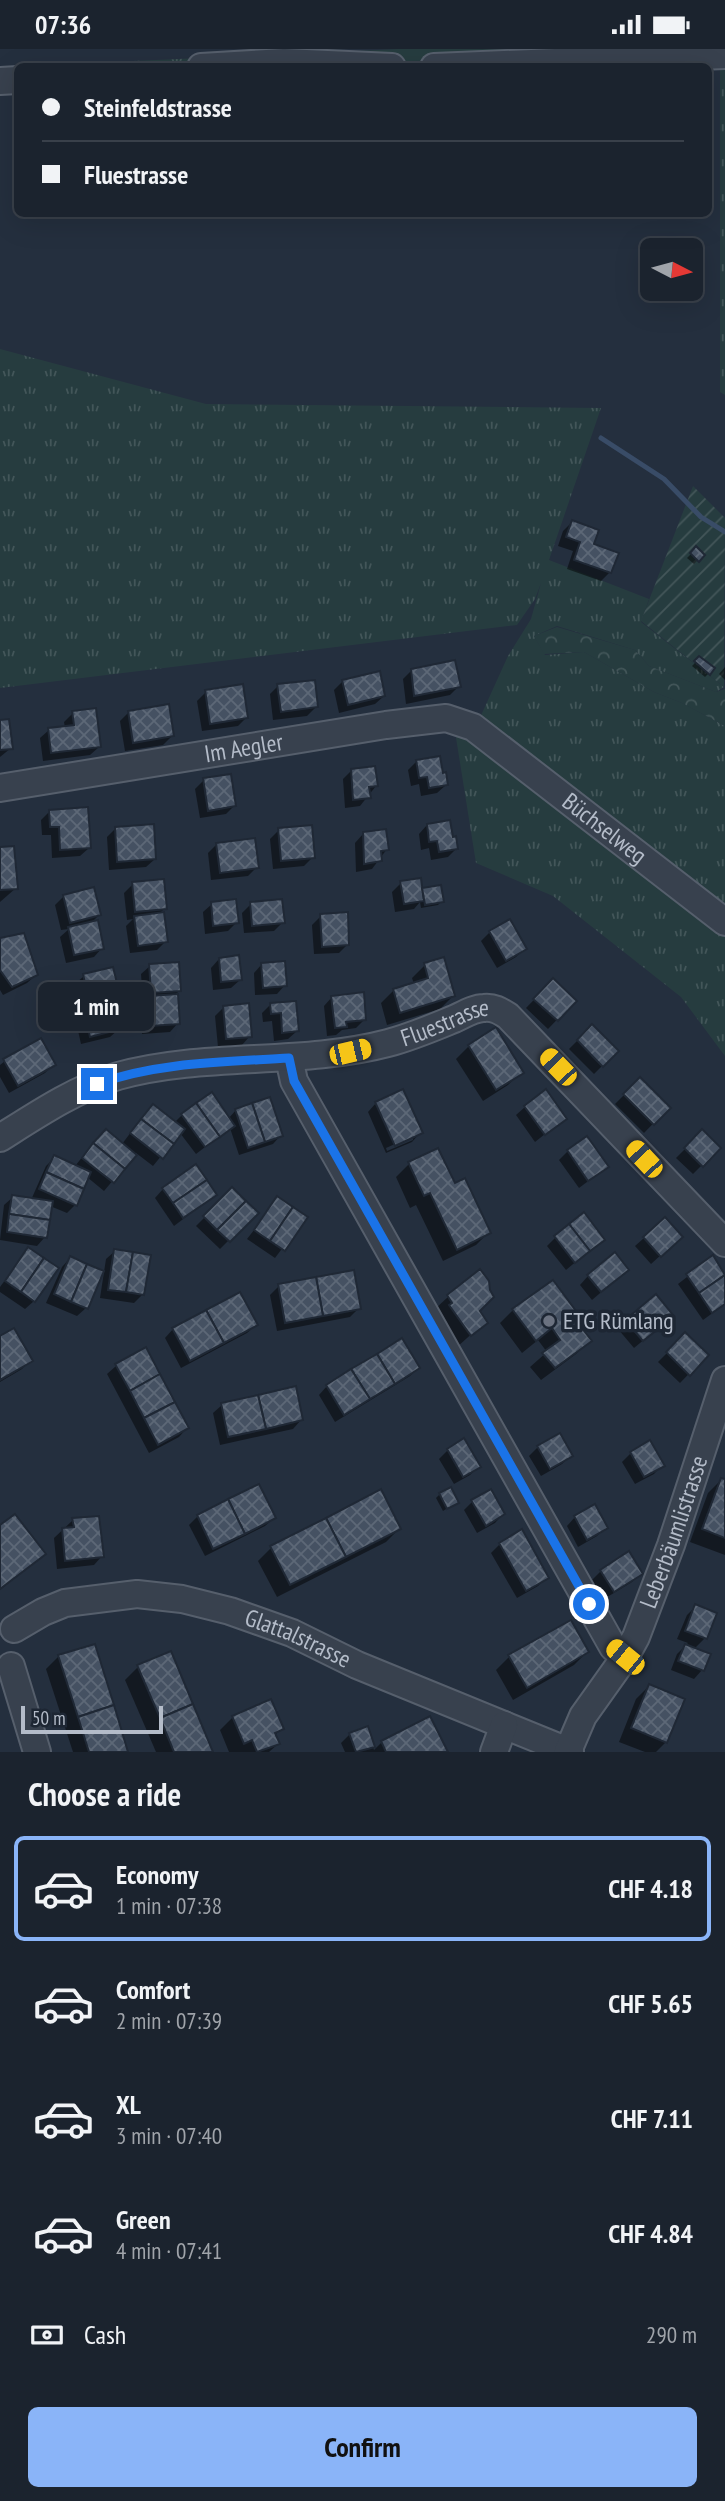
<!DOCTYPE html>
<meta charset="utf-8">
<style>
body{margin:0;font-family:"PT Sans Narrow",sans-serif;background:#242b36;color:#f1f3f6;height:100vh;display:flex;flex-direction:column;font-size:26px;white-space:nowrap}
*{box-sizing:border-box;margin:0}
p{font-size:23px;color:#a0a4aa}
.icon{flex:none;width:38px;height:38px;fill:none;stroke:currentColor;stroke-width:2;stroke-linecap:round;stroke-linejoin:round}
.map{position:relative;height:1703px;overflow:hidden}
.details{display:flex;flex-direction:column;background:#1b232e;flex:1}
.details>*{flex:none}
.guide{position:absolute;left:14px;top:14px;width:698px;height:154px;border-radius:10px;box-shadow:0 7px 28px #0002,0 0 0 2px #39404a;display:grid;align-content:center;height:154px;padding:0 28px;background:#1b232e}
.needle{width:46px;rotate:96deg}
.fabs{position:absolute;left:640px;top:189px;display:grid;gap:14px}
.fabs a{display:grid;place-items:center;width:63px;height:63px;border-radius:10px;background:#1b232e;box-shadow:0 7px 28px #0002,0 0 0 2px #39404a;font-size:35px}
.scale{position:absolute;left:21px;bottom:18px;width:142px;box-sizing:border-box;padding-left:7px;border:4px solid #b4bcc9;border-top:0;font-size:19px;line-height:24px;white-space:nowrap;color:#b4bcc9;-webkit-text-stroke:5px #1d2633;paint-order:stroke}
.end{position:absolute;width:32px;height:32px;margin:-16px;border:9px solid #1a73e8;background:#fff;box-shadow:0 0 0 4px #fff}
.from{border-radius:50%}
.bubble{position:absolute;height:49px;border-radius:10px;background:#1b232e;box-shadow:0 7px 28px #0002,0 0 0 2px #39404a;font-size:23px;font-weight:600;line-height:49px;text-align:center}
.car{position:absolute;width:21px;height:42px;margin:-21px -10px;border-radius:9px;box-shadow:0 0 5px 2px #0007;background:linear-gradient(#f5c518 24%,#345 0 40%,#f5c518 0 76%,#345 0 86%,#f5c518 0)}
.guide b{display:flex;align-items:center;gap:24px;height:66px;font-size:26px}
.guide b+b{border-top:2px solid #39404a}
.guide i{width:18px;height:18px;background:#f1f3f6}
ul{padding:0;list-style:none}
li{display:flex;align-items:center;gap:21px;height:105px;margin:0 14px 10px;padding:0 14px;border:4px solid transparent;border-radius:10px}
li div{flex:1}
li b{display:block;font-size:26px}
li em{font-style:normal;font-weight:600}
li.current{border-color:#8ab4f8}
li>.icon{width:63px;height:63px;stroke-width:1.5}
h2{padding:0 28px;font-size:32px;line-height:84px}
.pay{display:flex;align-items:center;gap:18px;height:77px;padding:0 28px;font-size:26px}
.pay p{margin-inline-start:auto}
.button{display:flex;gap:14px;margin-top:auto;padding:14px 28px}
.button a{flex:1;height:80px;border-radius:10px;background:#8ab4f8;color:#111;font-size:28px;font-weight:600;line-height:80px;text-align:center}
.status{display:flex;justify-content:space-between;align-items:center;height:49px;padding:0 35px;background:#1b232e;direction:ltr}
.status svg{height:19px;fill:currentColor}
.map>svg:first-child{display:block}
.grass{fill:url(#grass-tufts)}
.forest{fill:url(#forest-crowns)}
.garden{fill:url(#garden-furrows)}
.shadow{fill:#0007;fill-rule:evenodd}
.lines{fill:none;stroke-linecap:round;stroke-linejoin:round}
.stream{stroke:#394c67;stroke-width:5}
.building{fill:url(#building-cross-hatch);stroke:#1f2835;stroke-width:2}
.minor-casing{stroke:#565f6c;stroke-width:30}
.minor{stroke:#38414e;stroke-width:26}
.route{stroke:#1a73e8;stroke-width:9}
.worship-dot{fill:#6b7280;stroke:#1d2633;stroke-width:2.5}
.labels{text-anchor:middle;stroke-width:7;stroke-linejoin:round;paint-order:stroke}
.street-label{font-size:24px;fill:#b4bcc9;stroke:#1d2633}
.poi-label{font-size:24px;fill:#b4bcc9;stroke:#1d2633;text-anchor:start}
</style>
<div class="status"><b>07:36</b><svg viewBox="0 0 49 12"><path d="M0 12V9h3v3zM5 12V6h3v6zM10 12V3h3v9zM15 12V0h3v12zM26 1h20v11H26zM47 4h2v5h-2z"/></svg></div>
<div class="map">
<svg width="725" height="1703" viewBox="0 0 725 1703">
<defs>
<pattern id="grass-tufts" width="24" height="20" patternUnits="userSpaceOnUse" patternTransform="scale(1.75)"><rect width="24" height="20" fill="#263c3f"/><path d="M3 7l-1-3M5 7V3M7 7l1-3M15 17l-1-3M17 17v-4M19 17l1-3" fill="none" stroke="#435659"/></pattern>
<pattern id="forest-crowns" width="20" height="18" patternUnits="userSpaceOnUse" patternTransform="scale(1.75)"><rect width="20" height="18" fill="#263c3f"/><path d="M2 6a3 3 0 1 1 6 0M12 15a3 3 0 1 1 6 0" fill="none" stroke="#435659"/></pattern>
<pattern id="garden-furrows" width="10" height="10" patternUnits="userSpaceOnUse" patternTransform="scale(1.75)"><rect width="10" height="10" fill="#263c3f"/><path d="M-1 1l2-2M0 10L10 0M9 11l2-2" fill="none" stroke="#435659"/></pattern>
<pattern id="building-cross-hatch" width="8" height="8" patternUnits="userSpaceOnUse" patternTransform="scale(1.75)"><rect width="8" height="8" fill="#455162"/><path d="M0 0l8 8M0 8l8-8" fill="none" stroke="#5d6877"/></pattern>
</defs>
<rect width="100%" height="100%" fill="#242f3e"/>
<g class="grass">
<polygon points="399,0 638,0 511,10 360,13 209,11 142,18 18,18 17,27 0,28 0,18"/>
<polygon points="720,11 725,11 725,346 720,343"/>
<polygon points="0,300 206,355 601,359 549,511 649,550 641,573 724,638 716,643 649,617 635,601 557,577 534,587 545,606 584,603 654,643 682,654 725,677 725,1007 681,948 553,847 476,814 454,676 478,673 508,607 531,570 541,534 535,550 517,576 0,639"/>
</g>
<polygon class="forest" points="557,578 635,601 649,617 716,643 725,640 725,677 682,654 654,643 584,603 544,605 534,587"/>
<polygon class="garden" points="693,437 725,469 724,638 641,572"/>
<g class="shadow">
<polygon points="572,473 610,523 601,532 567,520 573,502 558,497 563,482"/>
<polygon points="696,500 703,506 694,515 687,509"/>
<polygon points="699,610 713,620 705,628 692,617"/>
<polygon points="725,618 725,631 719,625"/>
<polygon points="411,622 459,637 450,646 406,655 403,630"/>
<polygon points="343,632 384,647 375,655 339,664 334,641"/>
<polygon points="278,637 316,658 307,667 273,671 270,645"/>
<polygon points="206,643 247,668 238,677 202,682 197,652"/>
<polygon points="129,663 172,687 163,696 125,702 120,672"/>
<polygon points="73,664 99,698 90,706 43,712 40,689 49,681 65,679 64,673"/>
<polygon points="0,673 11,699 0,708"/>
<polygon points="417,712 446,736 437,744 421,747 419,735 411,737 408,721"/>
<polygon points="352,721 376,737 360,757 345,759 343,730"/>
<polygon points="204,731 234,757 226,765 200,769 195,740"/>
<polygon points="50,762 89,799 80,807 52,809 51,786 42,786 41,771"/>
<polygon points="449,773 456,800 448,808 431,811 429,799 421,801 419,785 427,776"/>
<polygon points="115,780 155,810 146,818 109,821 107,788"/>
<polygon points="279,781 313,808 304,817 273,820 270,790"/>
<polygon points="363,785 387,800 372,820 356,823 355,794"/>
<polygon points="217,795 257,818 248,827 211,831 208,804"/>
<polygon points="0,800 16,839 0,853"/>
<polygon points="401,834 421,841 442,852 438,856 421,859 420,853 414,860 395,863 392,843"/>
<polygon points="133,835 165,859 158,866 166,892 157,901 130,904 126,877 133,870 127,871 124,844"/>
<polygon points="64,847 99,866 90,875 102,899 94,908 66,914 60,888 69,880 61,881 55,856"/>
<polygon points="212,855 237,873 228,882 205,885 203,863"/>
<polygon points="251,855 283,873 274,882 244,884 242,864"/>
<polygon points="321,867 348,895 339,904 314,905 312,876"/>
<polygon points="490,883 525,899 516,908 497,919 481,892"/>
<polygon points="0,891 36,926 27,934 3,946 0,941"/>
<polygon points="219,910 240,931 231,939 213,941 211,919"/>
<polygon points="262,915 285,936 277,945 255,946 254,924"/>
<polygon points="425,916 453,947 440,960 387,976 381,954 394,941 414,935 412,929"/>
<polygon points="150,917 179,942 176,945 178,974 170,983 142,985 140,958 146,952 143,952 141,925"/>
<polygon points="84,927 118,946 112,951 119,980 110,988 81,995 75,968 81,962 75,935"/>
<polygon points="553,931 575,952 548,980 526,959"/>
<polygon points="332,948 364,971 356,979 342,981 336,986 327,987 324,957"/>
<polygon points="295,953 297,982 288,990 274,992 272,972 263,973 262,964 271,955"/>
<polygon points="224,958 250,987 242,996 218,998 215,967"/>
<polygon points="592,977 617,1002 594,1025 569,1000"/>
<polygon points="469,997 521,1023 508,1036 483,1052 456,1010"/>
<polygon points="5,1012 54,1015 45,1024 9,1044 0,1028 0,1016"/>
<polygon points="640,1030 668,1059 644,1084 615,1055"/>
<path d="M376 1054 420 1084 412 1093 386 1104 368 1063ZM413 1087V1091L387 1102 386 1099Z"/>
<polygon points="525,1058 565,1069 535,1093 516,1066"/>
<polygon points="236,1061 281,1086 273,1095 239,1106 230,1079 196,1105 180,1084 153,1117 136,1104 104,1142 87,1128 75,1156 67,1164 50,1157 45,1188 37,1197 0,1191 4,1156 13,1148 31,1151 46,1117 55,1108 75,1117 97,1090 122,1095 144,1066 174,1074 182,1066 228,1070"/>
<polygon points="702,1083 719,1099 693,1125 676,1109"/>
<polygon points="437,1101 455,1137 489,1183 476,1196 443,1212 416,1156 410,1159 396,1128 409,1115"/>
<polygon points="568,1102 607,1118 579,1139 559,1111"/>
<polygon points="163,1140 215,1146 174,1177 155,1149"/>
<polygon points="232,1141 256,1164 220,1200 196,1177"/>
<polygon points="278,1150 305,1169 275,1209 247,1190"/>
<polygon points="556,1188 603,1190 566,1221 547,1197"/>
<polygon points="644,1189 672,1196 651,1215 635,1197"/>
<polygon points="28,1200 34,1252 25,1260 0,1243 0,1238"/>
<polygon points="115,1202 143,1245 134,1254 100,1249 106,1210"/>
<polygon points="713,1208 725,1226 725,1255 703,1271 678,1235"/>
<polygon points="70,1209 86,1259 77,1267 46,1254 62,1218"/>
<polygon points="627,1221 592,1251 580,1236 588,1227"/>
<polygon points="279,1237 359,1259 350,1268 277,1282 270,1246"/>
<polygon points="449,1247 478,1262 485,1273 457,1298 435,1260"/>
<polygon points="513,1261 570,1266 589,1292 576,1305 541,1331 530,1318 547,1303 538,1291 522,1304 500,1274"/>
<polygon points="627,1272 663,1275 634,1299 618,1280"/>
<polygon points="256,1276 247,1284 181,1319 165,1289 173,1280"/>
<polygon points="685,1286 707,1306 680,1334 658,1313"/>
<polygon points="0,1289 30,1311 22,1320 0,1333"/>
<polygon points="116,1317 187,1379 179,1388 149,1404 107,1325"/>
<polygon points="418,1319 410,1327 335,1373 319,1346 327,1337"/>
<polygon points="222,1356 301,1371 293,1380 220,1396 213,1364"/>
<polygon points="538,1398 571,1406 562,1415 541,1427 529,1407"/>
<polygon points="448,1401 478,1418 470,1426 454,1435 439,1410"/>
<polygon points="631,1404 662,1416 654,1425 635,1435 622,1413"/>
<polygon points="721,1431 725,1432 725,1506 690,1493 708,1444"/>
<polygon points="440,1445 457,1453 443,1462 436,1449"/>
<polygon points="472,1453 503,1465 495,1474 477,1484 464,1461"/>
<polygon points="198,1467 274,1469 265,1477 205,1507 189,1476"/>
<polygon points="575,1468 605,1479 597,1487 578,1498 567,1477"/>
<polygon points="73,1471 102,1507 94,1516 57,1520 54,1489"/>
<polygon points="0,1479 44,1505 0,1541"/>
<polygon points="399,1480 386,1493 277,1548 258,1512 271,1499"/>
<polygon points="500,1495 547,1528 538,1537 517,1549 491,1504"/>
<polygon points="601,1522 641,1524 632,1533 604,1550 592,1531"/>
<polygon points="696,1557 715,1565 705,1589 694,1600 702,1621 694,1630 671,1621 677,1605 688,1594 677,1590 687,1566"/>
<polygon points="587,1603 574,1616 513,1651 496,1621 509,1608"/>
<polygon points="59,1607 127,1703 73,1703 46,1620"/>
<polygon points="138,1618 211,1703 156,1703 125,1631"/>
<polygon points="649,1637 666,1693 656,1703 645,1703 619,1693 636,1650"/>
<polygon points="233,1668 282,1679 274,1687 278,1695 269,1703 229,1703 220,1681"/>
<polygon points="430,1670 446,1703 345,1703 341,1694 350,1685 367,1679 374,1701 382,1693"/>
</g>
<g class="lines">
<polyline class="stream" points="601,389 664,430 701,468 725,483"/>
</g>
<g class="building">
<polygon points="572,471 599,481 594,495 619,504 611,524 574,511 580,493 566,488"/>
<polygon points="696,497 705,506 699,513 690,504"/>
<polygon points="699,607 715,619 710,626 694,612"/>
<polygon points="455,611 461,638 414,647 411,620"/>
<polygon points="380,622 385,647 348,656 342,631"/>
<polygon points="315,631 318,658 281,663 277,635"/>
<polygon points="243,635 248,669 210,675 205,641"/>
<polygon points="169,655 174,687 133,694 128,662"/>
<polygon points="96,659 101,698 51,704 48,679 74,676 72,662"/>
<polygon points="9,670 13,700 0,701 0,671"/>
<polygon points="440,707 443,724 446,723 448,736 429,739 427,728 419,729 416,711"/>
<polygon points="375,717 378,737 369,738 371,749 353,751 351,720"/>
<polygon points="231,725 236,757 208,762 203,729"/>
<polygon points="88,758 91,799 60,801 59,778 50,778 49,761"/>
<polygon points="450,771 453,788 456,787 458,800 439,803 437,792 429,793 427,775"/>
<polygon points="154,775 156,810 117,813 115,778"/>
<polygon points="312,776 315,809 281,812 278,779"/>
<polygon points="386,780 389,801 381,802 382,812 364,815 363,783"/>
<polygon points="255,789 259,819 220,824 216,794"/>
<polygon points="14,797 18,840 0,841 0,798"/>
<polygon points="421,829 424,852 404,855 400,832"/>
<polygon points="164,830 167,860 135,863 132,833"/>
<polygon points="441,836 444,853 425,856 422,839"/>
<polygon points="94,838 101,866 70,874 63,846"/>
<polygon points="236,850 239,874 213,877 211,853"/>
<polygon points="282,850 285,874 252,877 250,853"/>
<polygon points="164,863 168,893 138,897 134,867"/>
<polygon points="348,863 349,896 322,898 320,865"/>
<polygon points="510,870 527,900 506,912 489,882"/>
<polygon points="98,871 104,900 74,906 68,878"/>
<polygon points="24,884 38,926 12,938 0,921 0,889"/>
<polygon points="239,906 242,931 221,933 219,909"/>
<polygon points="444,908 455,947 400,964 393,940 428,929 424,914"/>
<polygon points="285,912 287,937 263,939 261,914"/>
<polygon points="179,913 181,942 151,944 149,915"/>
<polygon points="113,918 120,946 89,953 83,925"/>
<polygon points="553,929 577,952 558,972 533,950"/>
<polygon points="364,943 366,971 346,973 347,978 335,979 331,947"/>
<polygon points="178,945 180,975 150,977 148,947"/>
<polygon points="114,951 121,980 90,988 83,958"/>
<polygon points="296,952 299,982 282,984 281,964 271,965 270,954"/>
<polygon points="249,954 252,988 226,990 223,957"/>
<polygon points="592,975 619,1002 603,1018 577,991"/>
<polygon points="496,978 524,1024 496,1041 468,996"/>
<polygon points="41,989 56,1016 18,1037 3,1010"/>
<polygon points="640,1028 671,1059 654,1076 623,1045"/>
<polygon points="403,1040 423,1084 395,1097 375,1053"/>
<polygon points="546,1040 567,1070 545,1086 524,1057"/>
<polygon points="212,1043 235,1077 220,1088 196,1054"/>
<polygon points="270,1048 283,1087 265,1093 252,1054"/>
<polygon points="196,1054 220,1088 205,1098 181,1065"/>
<polygon points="252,1054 265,1093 248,1099 235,1060"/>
<polygon points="153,1055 185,1080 174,1095 141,1070"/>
<polygon points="141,1070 174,1095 163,1110 130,1084"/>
<polygon points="106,1080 137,1106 125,1120 93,1094"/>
<polygon points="702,1080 721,1099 703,1118 684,1099"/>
<polygon points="587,1087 609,1118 588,1132 567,1101"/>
<polygon points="93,1094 125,1120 114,1134 82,1109"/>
<polygon points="438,1099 455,1134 465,1129 491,1184 457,1201 430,1144 424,1147 408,1113"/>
<polygon points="54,1106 91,1123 84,1140 46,1123"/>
<polygon points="196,1115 207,1131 173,1154 162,1139"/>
<polygon points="46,1123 84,1140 77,1157 39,1140"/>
<polygon points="207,1131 217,1146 183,1169 173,1154"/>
<polygon points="232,1138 246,1152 217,1181 203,1167"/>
<polygon points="12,1146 53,1152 50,1171 9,1165"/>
<polygon points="277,1147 293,1158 270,1192 254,1181"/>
<polygon points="246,1152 259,1164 230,1193 217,1181"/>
<polygon points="293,1158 308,1168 285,1202 270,1192"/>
<polygon points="584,1163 605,1191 590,1202 569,1175"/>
<polygon points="9,1165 50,1171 47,1189 7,1183"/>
<polygon points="665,1168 683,1188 661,1208 643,1188"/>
<polygon points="569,1175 590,1202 575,1214 554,1187"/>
<polygon points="28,1198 44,1209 21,1243 5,1232"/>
<polygon points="114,1200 133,1203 126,1243 108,1241"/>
<polygon points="133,1203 151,1206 144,1246 126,1243"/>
<polygon points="615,1203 629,1221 601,1243 587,1226"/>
<polygon points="713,1206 725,1226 699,1244 686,1225"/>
<polygon points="70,1207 87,1215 71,1253 54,1245"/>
<polygon points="44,1209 59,1219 35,1253 21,1243"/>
<polygon points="87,1215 104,1222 88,1260 71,1253"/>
<polygon points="480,1220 489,1232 490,1241 494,1248 480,1262 488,1274 471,1287 449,1256 452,1254 447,1246"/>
<polygon points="354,1221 361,1260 323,1267 316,1228"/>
<polygon points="725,1226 725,1255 712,1264 699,1244"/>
<polygon points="316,1228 323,1267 285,1274 278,1235"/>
<polygon points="553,1231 576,1262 571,1265 592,1292 555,1319 542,1304 560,1291 552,1279 536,1292 512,1260"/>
<polygon points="240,1243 258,1276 224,1294 206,1261"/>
<polygon points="656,1245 674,1267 643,1292 625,1271"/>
<polygon points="206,1261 224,1294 190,1312 172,1279"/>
<polygon points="14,1279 33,1312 0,1331 0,1287"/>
<polygon points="685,1283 709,1306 690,1327 666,1303"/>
<polygon points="402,1289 420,1319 395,1335 377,1305"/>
<polygon points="146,1298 160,1325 130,1342 115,1315"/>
<polygon points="377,1305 395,1335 370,1350 351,1320"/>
<polygon points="351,1320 370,1350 344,1366 326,1336"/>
<polygon points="160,1325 175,1353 144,1369 130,1342"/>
<polygon points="296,1337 303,1371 266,1380 258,1346"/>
<polygon points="258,1346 266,1380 228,1388 221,1354"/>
<polygon points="175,1353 189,1379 158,1396 144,1369"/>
<polygon points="560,1384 573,1407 550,1420 537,1397"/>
<polygon points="464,1389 481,1418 463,1428 447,1400"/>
<polygon points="650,1391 665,1417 644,1428 630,1403"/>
<polygon points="721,1429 725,1430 725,1489 702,1480"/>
<polygon points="259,1435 276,1469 245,1485 228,1450"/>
<polygon points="451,1438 459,1454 447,1460 439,1444"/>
<polygon points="381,1440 401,1480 346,1508 326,1469"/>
<polygon points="491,1440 505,1465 486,1477 471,1451"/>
<polygon points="228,1450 245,1485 213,1500 197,1466"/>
<polygon points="595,1455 608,1479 587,1491 574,1467"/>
<polygon points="15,1465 46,1505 0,1540 0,1476"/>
<polygon points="99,1467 104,1508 65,1512 62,1479 74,1478 72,1469"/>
<polygon points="326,1469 346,1508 290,1536 270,1497"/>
<polygon points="522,1480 549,1529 526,1542 499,1494"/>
<polygon points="629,1502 643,1525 614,1543 600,1521"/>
<polygon points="695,1555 717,1564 707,1590 685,1582"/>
<polygon points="571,1571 589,1603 527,1639 508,1606"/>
<polygon points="95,1595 114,1656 78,1668 58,1606"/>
<polygon points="685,1595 711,1605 704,1622 678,1612"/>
<polygon points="171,1602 193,1655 160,1669 137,1616"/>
<polygon points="649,1635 685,1650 667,1694 631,1679"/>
<polygon points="271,1650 284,1680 275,1684 280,1695 257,1703 252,1691 244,1695 232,1667"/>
<polygon points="193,1655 213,1703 174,1703 160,1669"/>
<polygon points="114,1656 128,1703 89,1703 78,1668"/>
<polygon points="430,1667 448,1703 386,1703 381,1692"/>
<polygon points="368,1677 375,1698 356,1703 349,1684"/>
</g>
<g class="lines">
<defs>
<g id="minor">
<polyline points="201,18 284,13 392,18"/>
<polyline points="434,18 725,6"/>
<polyline points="0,32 18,31"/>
<path id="s1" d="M0 739 386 676 446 669 473 678 725 873"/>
<polyline points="289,1009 294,1032 613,1598 625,1608"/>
<path id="s2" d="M0 1089C38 1065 75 1040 118 1027 204 1003 301 1017 388 994 411 988 432 979 454 970 463 966 474 959 484 959 494 958 500 962 508 967L725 1194"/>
<path id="s3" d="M14 1580 43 1563 65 1554 137 1545 182 1550 230 1562 292 1584 357 1616 570 1703"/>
<polyline points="11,1617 37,1703"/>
<path id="s4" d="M568 1702 583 1667 625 1608 636 1588 671 1496 725 1331"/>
<polyline points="494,1703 504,1676"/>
</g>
</defs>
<use href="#minor" class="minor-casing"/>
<use href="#minor" class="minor"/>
</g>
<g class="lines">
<path class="route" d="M97 1035C158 1013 225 1013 289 1009L294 1032 589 1555"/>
</g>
<circle class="worship-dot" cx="549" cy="1272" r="7"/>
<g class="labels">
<g class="street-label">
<text dy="8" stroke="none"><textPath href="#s1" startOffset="247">Im Aegler</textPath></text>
<text dy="8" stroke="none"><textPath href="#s1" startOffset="646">Büchselweg</textPath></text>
<text dy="8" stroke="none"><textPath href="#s2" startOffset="467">Fluestrasse</textPath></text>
<text dy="8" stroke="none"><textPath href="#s4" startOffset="245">Leberbäumlistrasse</textPath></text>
<text dy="8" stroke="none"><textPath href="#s3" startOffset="298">Glattalstrasse</textPath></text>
</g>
<g class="poi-label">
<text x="563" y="1280">ETG Rümlang</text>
</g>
</g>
</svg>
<div class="fabs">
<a><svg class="needle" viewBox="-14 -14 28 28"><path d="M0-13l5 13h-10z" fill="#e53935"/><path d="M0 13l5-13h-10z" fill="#a0a4aa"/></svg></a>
</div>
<div class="scale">50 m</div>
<i class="end from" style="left:589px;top:1555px"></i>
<i class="end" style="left:97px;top:1035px"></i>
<div class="bubble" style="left:38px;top:933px;width:116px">1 min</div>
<i class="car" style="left:350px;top:1003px;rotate:77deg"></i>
<i class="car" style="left:558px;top:1018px;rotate:316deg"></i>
<i class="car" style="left:644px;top:1110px;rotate:317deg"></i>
<i class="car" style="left:625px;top:1608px;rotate:309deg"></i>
<div class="guide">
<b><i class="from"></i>Steinfeldstrasse</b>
<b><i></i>Fluestrasse</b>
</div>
</div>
<section class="details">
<h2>Choose a ride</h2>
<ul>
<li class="current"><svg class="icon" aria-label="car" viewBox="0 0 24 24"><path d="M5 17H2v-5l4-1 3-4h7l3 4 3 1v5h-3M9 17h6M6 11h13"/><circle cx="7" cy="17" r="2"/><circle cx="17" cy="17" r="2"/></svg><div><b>Economy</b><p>1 min · 07:38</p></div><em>CHF 4.18</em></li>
<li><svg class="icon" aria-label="car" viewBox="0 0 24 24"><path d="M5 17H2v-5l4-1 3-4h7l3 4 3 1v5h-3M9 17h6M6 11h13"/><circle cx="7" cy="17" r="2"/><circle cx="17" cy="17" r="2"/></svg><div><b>Comfort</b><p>2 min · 07:39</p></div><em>CHF 5.65</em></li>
<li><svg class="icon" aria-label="car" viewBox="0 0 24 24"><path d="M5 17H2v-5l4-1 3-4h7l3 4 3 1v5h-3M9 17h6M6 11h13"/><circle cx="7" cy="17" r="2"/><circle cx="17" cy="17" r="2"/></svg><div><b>XL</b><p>3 min · 07:40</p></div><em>CHF 7.11</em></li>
<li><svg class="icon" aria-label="car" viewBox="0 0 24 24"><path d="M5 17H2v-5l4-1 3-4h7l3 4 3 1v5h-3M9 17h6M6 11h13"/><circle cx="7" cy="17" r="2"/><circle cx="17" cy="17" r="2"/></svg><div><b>Green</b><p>4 min · 07:41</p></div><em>CHF 4.84</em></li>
</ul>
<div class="pay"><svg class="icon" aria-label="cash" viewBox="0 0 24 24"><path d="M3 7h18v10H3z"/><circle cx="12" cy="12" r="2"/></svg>Cash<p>290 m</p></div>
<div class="button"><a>Confirm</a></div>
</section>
